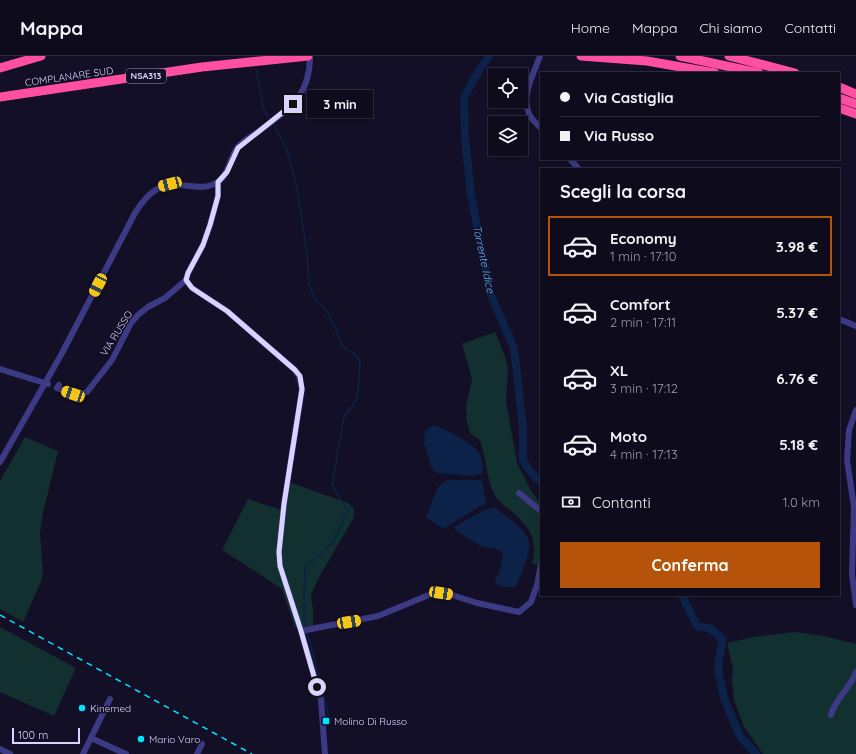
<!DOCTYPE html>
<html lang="it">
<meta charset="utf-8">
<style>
body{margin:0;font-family:Quicksand,sans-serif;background:#171425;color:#f1f3f6;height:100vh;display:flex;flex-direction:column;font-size:15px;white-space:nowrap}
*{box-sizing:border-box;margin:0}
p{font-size:13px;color:#9b9ba3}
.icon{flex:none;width:22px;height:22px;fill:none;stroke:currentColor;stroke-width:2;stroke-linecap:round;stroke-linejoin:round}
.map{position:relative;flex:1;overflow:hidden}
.details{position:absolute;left:540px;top:112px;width:300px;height:428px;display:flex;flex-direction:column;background:#0e0b1c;border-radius:0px;box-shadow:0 2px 6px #0003,0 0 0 1px #2e2b3b}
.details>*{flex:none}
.guide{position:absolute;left:540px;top:16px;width:300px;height:88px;border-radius:0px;box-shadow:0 2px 6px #0003,0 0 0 1px #2e2b3b;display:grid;align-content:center;height:88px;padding:0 20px;background:#0e0b1c}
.tools{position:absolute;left:488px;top:12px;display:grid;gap:8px}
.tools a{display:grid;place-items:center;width:40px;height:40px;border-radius:0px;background:#0e0b1c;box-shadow:0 2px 6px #0003,0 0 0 1px #2e2b3b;font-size:20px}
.scale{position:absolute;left:12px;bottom:10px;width:68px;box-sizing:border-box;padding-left:4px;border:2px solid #d9d4ff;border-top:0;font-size:11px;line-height:14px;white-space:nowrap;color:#d9d4ff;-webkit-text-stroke:3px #130f26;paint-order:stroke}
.end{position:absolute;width:18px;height:18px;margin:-9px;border:5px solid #d9d4ff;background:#111;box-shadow:0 0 0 2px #111}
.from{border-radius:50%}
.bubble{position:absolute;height:28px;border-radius:0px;background:#0e0b1c;box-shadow:0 2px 6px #0003,0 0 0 1px #2e2b3b;font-size:13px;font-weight:700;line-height:28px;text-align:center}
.car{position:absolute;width:12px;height:24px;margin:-12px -6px;border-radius:5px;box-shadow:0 0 3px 1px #0007;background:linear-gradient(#f5c518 24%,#345 0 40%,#f5c518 0 76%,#345 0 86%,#f5c518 0)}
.guide b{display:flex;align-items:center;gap:14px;height:38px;font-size:15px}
.guide b+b{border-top:1px solid #2e2b3b}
.guide i{width:10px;height:10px;background:#f1f3f6}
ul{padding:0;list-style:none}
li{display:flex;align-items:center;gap:12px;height:60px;margin:0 8px 6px;padding:0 12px;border:2px solid transparent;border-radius:0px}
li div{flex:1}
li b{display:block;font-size:15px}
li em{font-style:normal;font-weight:700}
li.active{border-color:#b45309}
li>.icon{width:36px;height:36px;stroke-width:1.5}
h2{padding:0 20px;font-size:18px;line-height:48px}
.pay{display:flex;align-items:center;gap:10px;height:44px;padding:0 20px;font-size:15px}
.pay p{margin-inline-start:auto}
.action{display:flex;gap:8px;margin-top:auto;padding:8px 20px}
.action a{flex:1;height:46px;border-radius:0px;background:#b45309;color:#fff;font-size:16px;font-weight:700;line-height:46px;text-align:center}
header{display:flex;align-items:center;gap:24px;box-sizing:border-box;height:56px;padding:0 20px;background:#0e0b1c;border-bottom:1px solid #2e2b3b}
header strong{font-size:19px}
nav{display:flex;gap:22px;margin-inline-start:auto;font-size:14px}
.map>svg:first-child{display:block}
.green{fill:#12302f}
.water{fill:#0c2248}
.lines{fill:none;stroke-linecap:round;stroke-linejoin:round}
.stream{stroke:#0c2248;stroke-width:1.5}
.river{stroke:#0c2248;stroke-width:8}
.minor{stroke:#3d3a85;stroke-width:6}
.highway{stroke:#ff4fa3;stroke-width:9}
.rail{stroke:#00e5ff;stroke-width:1.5;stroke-dasharray:6 5;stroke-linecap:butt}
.route{stroke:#d9d4ff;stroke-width:5}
.poi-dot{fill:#00e5ff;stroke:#130f26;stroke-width:1.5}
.labels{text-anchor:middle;stroke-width:3;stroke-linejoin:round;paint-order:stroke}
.shield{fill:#130f26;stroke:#9e99be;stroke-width:1}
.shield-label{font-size:9px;font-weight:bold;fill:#d9d4ff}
.street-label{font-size:10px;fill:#d9d4ff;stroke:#130f26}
.poi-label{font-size:10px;fill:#d9d4ff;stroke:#130f26;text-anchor:start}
.water-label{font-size:11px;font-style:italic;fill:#62b6ff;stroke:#130f26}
</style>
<header>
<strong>Mappa</strong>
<nav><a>Home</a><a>Mappa</a><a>Chi siamo</a><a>Contatti</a></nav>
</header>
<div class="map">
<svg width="856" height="698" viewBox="0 0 856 698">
<rect width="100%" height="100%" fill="#130f26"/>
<g class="green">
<path d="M495 276 505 300 508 313 506 345 517 407 529 431 541 449V510L532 508C539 483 529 470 511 455 505 450 498 445 494 438 486 421 486 401 480 384L470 377 467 366 466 351 472 323 462 288Z"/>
<polygon points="25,381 58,395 43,457 40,476 43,518 40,528 23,566 0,553 0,425"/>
<polygon points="286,425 348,447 354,453 353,463 318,523 311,539 313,556 313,572 304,575 295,571 282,533 222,494 248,443 281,454"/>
<polygon points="0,571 76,612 54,660 0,636"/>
<polygon points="794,576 824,580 856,588 856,698 763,698 744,671 734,644 732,624 733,613 727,587 753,581"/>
</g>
<g class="water">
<path d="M432 370H437C449 376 473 386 480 398 483 404 483 411 483 417L473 420 437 417 431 411 424 387 425 375Z"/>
<path d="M447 424H481C484 430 484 439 487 446L483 450 482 449 443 473 426 461 438 431Z"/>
<path d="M494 451C503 458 527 474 529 486 531 497 520 520 516 531H502L494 526 499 517 503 500 501 495 494 492H489L481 490 456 475 454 471 484 454Z"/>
</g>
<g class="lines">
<g class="stream">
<polyline points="256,13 264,54 269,62"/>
<polyline points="274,68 287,95 297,132 307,198 309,228 316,245 325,252 335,271 341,288 347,294 356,298 360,306 358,337 354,348 344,360 332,429 348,455 332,487 305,512 304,563 306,572"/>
<polyline points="307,576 329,661"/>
</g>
<g class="river">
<polyline points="489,0 476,19 464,42 465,81 471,139 490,237 514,292 523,371 523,405 533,419 541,426"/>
<polyline points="682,539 697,570 709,572 723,583 718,609 719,620 725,645 740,680 756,698"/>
</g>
<g class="minor">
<path d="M540 0C534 17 521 39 529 58 531 63 537 68 541 72"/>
<polyline points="570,103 579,113"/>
<polyline points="186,224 192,232 227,255 295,314 299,320 302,333 284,448 279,496 280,510 301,575 321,644 325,698"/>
<polyline points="839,263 856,270"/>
<polyline points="0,313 48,328"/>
<path d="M59 329 57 332C67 336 78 342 87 336L112 304 131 267 138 259 148 251 165 242 186 224 188 217 203 189 210 169 218 140V126"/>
<polyline points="856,354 849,374 847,404 854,451 852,518 856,549"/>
<path d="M0 406 61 299 135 157C150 133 161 126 190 130 198 131 207 132 214 128 230 121 228 103 238 91 243 85 251 80 258 76 288 53 310 42 310 0"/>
<polyline points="519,437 541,455"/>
<polyline points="301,575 378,560 431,538 441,537 449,538 477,547 519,556 531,546 537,529 541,508"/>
<path d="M831 659C835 642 851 632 856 616"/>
<polyline points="91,682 126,698"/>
<polyline points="0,693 10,698"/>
<polyline points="83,698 110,643"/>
<polyline points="197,698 202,688"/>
</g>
<g class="highway">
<polyline points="581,0 647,5 715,17"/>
<polyline points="680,0 759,17"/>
<polyline points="729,0 795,17"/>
<polyline points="0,12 41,0"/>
<polyline points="839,31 856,38"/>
<polyline points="0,41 202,11 308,0"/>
<polyline points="839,42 856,48"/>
<polyline points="839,52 856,58"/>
</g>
<polyline class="rail" points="0,559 252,698"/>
</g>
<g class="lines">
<polyline class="route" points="293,48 238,92 227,116 218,126 218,140 210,169 203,189 188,217 186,224 192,232 227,255 295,314 300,320 302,333 284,448 279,496 280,510 301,575 317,631"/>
</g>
<g class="poi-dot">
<circle cx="82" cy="652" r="4"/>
<rect x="322" y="661" width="8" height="8" rx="2"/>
<circle cx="141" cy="683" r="4"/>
</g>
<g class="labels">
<rect class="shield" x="126" y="13" width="40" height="14" rx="3"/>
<g class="shield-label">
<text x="146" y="23">NSA313</text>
</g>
<g class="street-label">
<text transform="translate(69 20) rotate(-8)" y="4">COMPLANARE SUD</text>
<text transform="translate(116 277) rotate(-58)" y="4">VIA RUSSO</text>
</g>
<g class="poi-label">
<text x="90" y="656">Kinemed</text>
<text x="334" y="669">Molino Di Russo</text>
<text x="149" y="687">Mario Varo</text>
</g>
<g class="water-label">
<text transform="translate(484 203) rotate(78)" y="4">Torrente Idice</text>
</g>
</g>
</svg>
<div class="tools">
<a><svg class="icon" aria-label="locate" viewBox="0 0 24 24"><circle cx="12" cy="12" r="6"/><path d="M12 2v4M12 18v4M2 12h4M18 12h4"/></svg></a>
<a><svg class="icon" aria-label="layers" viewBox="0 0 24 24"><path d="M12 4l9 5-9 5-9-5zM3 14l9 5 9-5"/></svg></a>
</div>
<div class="scale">100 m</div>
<i class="end from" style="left:317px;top:631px"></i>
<i class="end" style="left:293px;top:48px"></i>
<div class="bubble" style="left:307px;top:34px;width:66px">3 min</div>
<i class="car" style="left:170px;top:128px;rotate:255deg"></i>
<i class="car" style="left:98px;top:229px;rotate:207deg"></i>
<i class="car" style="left:73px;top:338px;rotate:289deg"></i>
<i class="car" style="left:441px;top:537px;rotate:99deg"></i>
<i class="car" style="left:349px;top:566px;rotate:80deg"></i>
<div class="guide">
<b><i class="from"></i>Via Castiglia</b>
<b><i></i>Via Russo</b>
</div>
<section class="details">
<h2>Scegli la corsa</h2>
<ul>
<li class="active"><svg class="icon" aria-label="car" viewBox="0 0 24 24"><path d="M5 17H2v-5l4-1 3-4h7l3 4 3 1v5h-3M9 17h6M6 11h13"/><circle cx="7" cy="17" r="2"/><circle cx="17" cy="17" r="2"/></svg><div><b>Economy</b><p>1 min · 17:10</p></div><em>3.98 €</em></li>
<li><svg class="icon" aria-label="car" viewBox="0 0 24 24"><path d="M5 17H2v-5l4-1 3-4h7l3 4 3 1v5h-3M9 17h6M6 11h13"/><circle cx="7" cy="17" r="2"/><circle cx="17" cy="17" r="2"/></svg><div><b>Comfort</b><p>2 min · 17:11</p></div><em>5.37 €</em></li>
<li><svg class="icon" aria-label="car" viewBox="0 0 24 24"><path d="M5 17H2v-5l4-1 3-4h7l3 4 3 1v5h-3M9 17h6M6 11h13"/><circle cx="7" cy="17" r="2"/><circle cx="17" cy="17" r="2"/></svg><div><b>XL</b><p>3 min · 17:12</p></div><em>6.76 €</em></li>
<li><svg class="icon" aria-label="car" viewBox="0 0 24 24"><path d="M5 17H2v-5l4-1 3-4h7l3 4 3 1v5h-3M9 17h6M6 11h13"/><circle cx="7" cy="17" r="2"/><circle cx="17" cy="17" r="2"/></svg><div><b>Moto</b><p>4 min · 17:13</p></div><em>5.18 €</em></li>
</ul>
<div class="pay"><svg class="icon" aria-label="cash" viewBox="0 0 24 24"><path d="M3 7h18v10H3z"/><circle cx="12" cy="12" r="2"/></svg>Contanti<p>1.0 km</p></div>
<div class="action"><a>Conferma</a></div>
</section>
</div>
